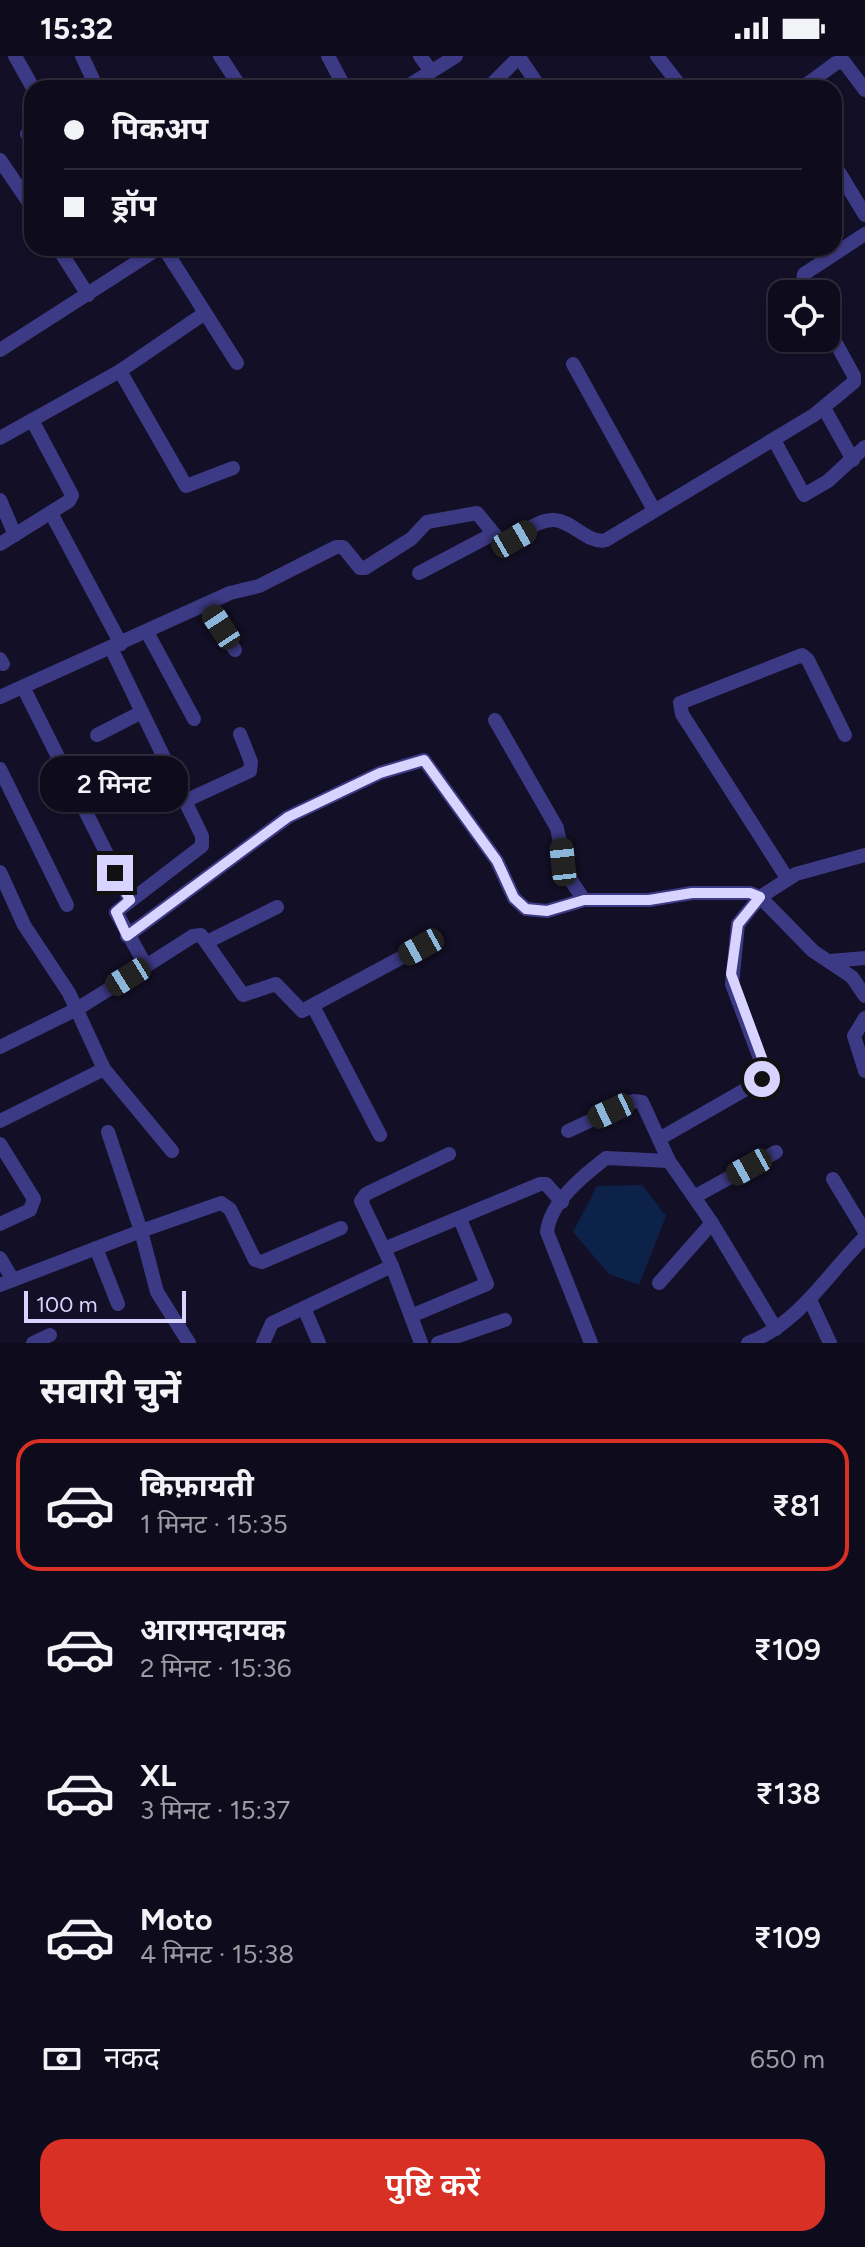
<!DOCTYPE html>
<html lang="hi">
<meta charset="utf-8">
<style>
body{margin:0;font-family:Figtree,"Noto Sans Devanagari",sans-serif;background:#1c1929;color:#f1f3f6;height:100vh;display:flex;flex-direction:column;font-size:30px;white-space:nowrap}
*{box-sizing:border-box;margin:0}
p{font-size:26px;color:#9b9ba3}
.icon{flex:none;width:44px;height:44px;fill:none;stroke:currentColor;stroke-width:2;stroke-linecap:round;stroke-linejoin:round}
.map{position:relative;height:1287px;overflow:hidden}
.sheet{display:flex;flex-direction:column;background:#0e0b1c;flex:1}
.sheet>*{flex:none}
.top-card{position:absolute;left:24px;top:24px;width:818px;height:176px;border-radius:24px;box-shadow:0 2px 6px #0004,0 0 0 2px #2e2b3b;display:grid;align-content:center;height:176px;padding:0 40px;background:#0e0b1c}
.buttons{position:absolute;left:768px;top:224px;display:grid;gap:16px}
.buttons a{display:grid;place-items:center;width:72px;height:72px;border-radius:16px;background:#0e0b1c;box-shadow:0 2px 6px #0004,0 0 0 2px #2e2b3b;font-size:40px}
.scale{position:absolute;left:24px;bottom:20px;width:162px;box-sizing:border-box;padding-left:8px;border:4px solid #d9d4ff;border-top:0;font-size:22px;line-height:28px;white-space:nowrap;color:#d9d4ff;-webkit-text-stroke:6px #130f26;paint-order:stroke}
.end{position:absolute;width:36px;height:36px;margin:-18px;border:10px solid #d9d4ff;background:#111;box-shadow:0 0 0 4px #111}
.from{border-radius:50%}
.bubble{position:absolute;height:56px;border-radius:24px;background:#0e0b1c;box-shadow:0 2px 6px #0004,0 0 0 2px #2e2b3b;font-size:26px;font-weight:600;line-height:56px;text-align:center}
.car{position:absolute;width:24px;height:48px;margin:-24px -12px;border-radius:10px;box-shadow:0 0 6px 2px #0007;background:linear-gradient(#222 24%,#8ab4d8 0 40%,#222 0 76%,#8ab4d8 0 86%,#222 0)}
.top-card b{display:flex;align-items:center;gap:28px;height:76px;font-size:30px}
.top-card b+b{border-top:2px solid #2e2b3b}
.top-card i{width:20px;height:20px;background:#f1f3f6}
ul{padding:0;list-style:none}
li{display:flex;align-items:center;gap:24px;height:132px;margin:0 16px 12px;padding:0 24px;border:4px solid transparent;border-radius:24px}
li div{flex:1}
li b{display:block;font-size:30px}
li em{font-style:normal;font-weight:600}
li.active{border-color:#d93025}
li>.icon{width:72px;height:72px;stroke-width:1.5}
h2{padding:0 40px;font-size:36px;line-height:96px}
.pay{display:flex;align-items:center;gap:20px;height:88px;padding:0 40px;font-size:30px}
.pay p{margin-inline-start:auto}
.primary-button{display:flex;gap:16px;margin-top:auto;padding:16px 40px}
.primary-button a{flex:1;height:92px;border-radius:24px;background:#d93025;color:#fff;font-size:32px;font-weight:600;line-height:92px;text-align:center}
.status{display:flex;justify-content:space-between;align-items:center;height:56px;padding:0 40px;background:#0e0b1c;direction:ltr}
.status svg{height:22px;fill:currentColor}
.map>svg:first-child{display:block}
.water{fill:#0c2248}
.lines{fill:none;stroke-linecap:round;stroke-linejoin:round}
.minor{stroke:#3d3a85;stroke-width:14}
.route{stroke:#d9d4ff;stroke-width:10}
</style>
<div class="status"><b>15:32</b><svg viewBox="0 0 49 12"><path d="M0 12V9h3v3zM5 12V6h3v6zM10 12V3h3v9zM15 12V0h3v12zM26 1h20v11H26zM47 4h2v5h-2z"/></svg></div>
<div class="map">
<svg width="865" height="1287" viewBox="0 0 865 1287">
<rect width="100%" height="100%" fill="#130f26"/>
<polygon class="water" points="642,1129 666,1160 639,1229 609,1218 573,1176 597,1130"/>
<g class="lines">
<g class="minor">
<polyline points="15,0 33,32"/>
<polyline points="82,0 97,32"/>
<polyline points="220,0 241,32"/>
<polyline points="328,0 345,32"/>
<polyline points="420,0 431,15"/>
<polyline points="657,0 682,32"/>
<polyline points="519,1 540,32"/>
<polyline points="405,32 456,0"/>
<polyline points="488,32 520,0"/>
<polyline points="802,32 836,7 844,6 865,34"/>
<polyline points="27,78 32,75"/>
<polyline points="0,104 32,151"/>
<polyline points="834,108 865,159"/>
<polyline points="58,192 88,239"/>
<polyline points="164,192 237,307"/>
<polyline points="519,192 522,195"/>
<polyline points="268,193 270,192"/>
<polyline points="809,238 803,226 804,218 865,178"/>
<polyline points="0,294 159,192"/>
<polyline points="573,308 654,454"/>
<polyline points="120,315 186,430 233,412"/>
<polyline points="824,352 853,404"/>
<polyline points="0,382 120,315 205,257"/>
<polyline points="774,384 804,439 828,425 865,391"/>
<polyline points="0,444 15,479"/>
<polyline points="51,457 121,588"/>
<polyline points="0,488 69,445 72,439 32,364"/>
<polyline points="419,517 491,479"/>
<polyline points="206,548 235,594"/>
<polyline points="147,576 194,663"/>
<polyline points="0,603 3,608"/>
<polyline points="23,631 130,844"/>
<path d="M0 641 230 537 259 530 336 491H343L360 512H365L411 483 427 466 477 457 499 484C519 484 533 464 553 464 572 464 589 489 606 484L814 359 854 326V320L826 269"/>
<polyline points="495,664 557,772 566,817 584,844"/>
<polyline points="97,679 142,656"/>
<polyline points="0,713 67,849"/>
<polyline points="185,745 250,715 251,706 240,678"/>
<polyline points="0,816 24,869 69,937 104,1013 172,1095"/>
<polyline points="787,822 682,658 680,647 802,599 808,604 845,679"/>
<polyline points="127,880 288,761 380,717 424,704 497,805 514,842 526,853 547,855 584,844 649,844 692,837 750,837 760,841 813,895 852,921 865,940"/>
<polyline points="207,886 277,851"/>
<polyline points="830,905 865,902"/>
<polyline points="146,910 193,880 201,879 243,939 276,928 302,955 421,891"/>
<polyline points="313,950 380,1079"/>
<polyline points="865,962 854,980 865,1015"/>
<polyline points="0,991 77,953 146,910 116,856 202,790 202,780 111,592"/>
<polyline points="0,1065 104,1013"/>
<polyline points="568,1075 633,1045 642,1046 669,1105 712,1167 776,1273"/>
<polyline points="659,1083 755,1028 765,1016 732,928 738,868 760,841 796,818 865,799"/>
<polyline points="0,1088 34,1143 30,1154 0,1168"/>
<polyline points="833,1123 865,1176"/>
<polyline points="694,1141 776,1096"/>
<polyline points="96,1192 118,1248"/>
<polyline points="384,1193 540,1128 546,1128 562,1146"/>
<polyline points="0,1202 13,1224"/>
<polyline points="659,1227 712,1167"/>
<polyline points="0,1229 141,1175 108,1076"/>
<polyline points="810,1244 830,1287"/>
<polyline points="304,1252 319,1287"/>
<polyline points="411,1260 487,1228 460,1163"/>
<polyline points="33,1287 50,1279"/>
<polyline points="189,1287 157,1236 141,1175 221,1147 230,1153 255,1204 262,1206 341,1172"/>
<polyline points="263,1287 272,1267 392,1210"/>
<polyline points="421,1287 392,1210 361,1145 366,1138 449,1098"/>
<polyline points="438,1287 505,1264"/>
<path d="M591 1287 547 1176C550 1146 584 1119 606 1102L669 1105"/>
<path d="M748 1287C800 1267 827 1218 865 1181"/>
</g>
</g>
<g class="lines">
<polyline class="route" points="115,817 130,844 116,856 127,880 288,761 380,717 424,704 497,805 514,842 526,853 547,855 584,844 649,844 692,837 750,837 760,841 738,868 731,918 765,1010 762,1023"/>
</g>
</svg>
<div class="buttons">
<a><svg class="icon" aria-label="locate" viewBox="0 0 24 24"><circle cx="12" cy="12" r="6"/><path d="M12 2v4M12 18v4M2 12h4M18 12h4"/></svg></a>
</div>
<div class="scale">100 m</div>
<i class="end from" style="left:762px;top:1023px"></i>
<i class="end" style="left:115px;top:817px"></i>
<div class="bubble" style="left:40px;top:700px;width:148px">2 मिनट</div>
<i class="car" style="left:514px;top:483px;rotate:60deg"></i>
<i class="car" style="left:221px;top:571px;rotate:327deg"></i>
<i class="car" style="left:563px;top:806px;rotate:354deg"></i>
<i class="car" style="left:421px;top:891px;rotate:241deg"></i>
<i class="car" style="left:128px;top:921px;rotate:238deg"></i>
<i class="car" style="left:611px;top:1055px;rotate:245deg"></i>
<i class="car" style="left:749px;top:1111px;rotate:241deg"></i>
<div class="top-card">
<b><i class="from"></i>पिकअप</b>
<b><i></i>ड्रॉप</b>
</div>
</div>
<section class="sheet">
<h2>सवारी चुनें</h2>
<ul>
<li class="active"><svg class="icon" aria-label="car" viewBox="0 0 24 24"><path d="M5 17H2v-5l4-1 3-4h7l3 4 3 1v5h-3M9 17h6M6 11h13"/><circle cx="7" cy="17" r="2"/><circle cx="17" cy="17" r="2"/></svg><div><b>किफ़ायती</b><p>1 मिनट · 15:35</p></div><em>₹81</em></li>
<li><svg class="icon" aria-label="car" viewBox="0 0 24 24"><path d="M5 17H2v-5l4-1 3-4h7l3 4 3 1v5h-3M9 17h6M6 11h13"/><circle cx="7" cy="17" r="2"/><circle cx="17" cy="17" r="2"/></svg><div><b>आरामदायक</b><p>2 मिनट · 15:36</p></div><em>₹109</em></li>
<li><svg class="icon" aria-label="car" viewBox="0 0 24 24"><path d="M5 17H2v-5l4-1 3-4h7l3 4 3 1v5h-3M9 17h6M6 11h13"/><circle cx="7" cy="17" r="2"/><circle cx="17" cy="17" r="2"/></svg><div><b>XL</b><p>3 मिनट · 15:37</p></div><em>₹138</em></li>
<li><svg class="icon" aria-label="car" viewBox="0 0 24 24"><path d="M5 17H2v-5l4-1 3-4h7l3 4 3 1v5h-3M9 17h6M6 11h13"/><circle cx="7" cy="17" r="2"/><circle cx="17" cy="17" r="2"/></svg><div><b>Moto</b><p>4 मिनट · 15:38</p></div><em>₹109</em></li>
</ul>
<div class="pay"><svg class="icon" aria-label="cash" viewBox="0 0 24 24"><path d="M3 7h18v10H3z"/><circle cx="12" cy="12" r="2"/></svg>नकद<p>650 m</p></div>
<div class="primary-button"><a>पुष्टि करें</a></div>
</section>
